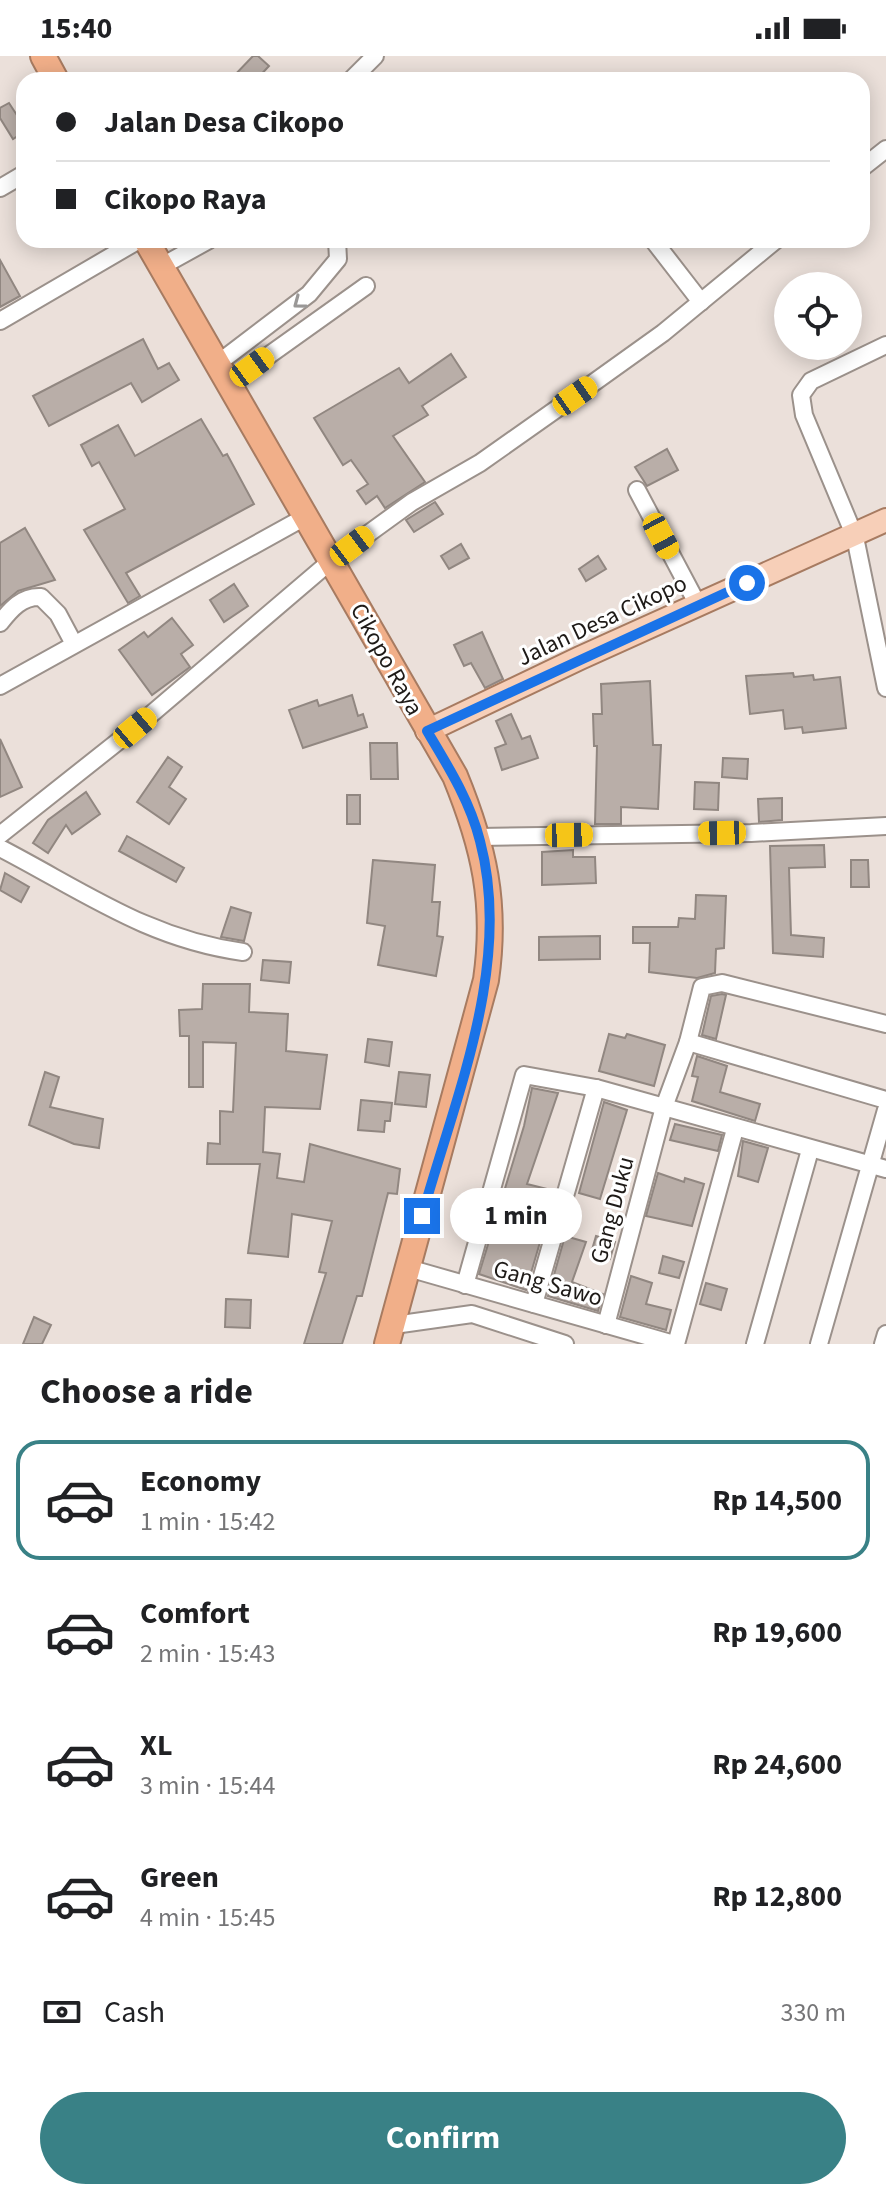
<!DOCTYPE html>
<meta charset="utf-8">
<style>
body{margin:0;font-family:"Source Sans 3",sans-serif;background:#f6f6f6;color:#202124;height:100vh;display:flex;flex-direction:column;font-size:30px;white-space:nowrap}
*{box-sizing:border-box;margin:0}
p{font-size:26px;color:#757577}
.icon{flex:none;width:44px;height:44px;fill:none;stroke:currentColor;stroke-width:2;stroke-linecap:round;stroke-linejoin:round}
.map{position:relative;height:1288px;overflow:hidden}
.drawer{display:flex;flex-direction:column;background:#fff;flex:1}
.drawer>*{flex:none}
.hud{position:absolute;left:16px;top:16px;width:854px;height:176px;border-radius:24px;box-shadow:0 4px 20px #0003;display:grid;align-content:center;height:176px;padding:0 40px;background:#fff}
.controls{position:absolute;left:774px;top:216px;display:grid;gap:16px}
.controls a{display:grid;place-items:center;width:88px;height:88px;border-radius:50%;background:#fff;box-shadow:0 4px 20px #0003;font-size:40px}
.end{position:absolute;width:36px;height:36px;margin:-18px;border:10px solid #1a73e8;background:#fff;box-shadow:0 0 0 4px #fff}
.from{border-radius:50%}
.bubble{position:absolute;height:56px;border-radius:28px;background:#fff;box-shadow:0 4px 20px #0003;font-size:26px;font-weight:700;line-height:56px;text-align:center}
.car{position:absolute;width:24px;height:48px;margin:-24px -12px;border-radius:10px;box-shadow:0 0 6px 2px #0007;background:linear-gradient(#f5c518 24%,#345 0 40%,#f5c518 0 76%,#345 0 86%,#f5c518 0)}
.hud b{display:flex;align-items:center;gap:28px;height:76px;font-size:30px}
.hud b+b{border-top:2px solid #e0e0e0}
.hud i{width:20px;height:20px;background:#202124}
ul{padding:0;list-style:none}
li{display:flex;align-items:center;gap:24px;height:120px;margin:0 16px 12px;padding:0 24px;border:4px solid transparent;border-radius:24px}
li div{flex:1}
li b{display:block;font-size:30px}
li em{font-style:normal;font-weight:700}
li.on{border-color:#398186}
li>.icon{width:72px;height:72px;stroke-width:1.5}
h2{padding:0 40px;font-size:36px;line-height:96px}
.pay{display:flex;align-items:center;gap:20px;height:88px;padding:0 40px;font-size:30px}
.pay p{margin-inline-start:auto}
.primary-button{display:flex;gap:16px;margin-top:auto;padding:16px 40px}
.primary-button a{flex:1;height:92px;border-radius:48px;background:#398186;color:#fff;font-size:32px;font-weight:700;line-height:92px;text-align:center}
.status{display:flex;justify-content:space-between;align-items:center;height:56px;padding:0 40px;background:#fff;direction:ltr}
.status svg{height:22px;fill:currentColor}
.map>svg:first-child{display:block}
.building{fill:#b9aea8;stroke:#918781;stroke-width:2}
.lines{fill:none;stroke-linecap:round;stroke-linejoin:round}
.minor-casing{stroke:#9b918b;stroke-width:20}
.major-casing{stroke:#a77b61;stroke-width:26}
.highway-casing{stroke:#a77b61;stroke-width:28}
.minor{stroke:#fff;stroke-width:16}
.major{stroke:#f7cfb8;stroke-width:22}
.highway{stroke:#f1af89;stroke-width:24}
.oneway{stroke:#9a9897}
.route{stroke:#1a73e8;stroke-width:10}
.labels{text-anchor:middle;stroke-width:6;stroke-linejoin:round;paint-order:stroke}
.street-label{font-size:24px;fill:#1e1a17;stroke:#fff}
</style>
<div class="status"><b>15:40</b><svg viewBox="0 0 49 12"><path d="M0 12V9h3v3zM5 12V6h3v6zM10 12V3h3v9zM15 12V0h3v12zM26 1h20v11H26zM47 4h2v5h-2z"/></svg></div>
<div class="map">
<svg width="886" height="1288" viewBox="0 0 886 1288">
<rect width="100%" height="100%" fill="#ebe0da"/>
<g class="building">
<polygon points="253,0 258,0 269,10 256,24 230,24"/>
<polygon points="9,47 24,70 24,76 13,83 0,62 0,52"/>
<polygon points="0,204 20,240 0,251"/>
<polygon points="143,283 158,313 169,307 179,324 142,346 131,327 49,370 33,340"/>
<polygon points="451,298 466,321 422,350 428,359 393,380 425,426 385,452 377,440 366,448 357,435 368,428 351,404 343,409 314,362 399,312 409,327"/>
<polygon points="201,363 223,400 227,398 254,448 126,517 140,540 128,547 84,474 125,453 99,406 92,410 81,389 118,369 135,400"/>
<polygon points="667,393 678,414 647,430 635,411"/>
<polygon points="435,446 443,458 414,476 406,464"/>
<polygon points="25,472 55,524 18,535 0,550 0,487"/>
<polygon points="461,488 469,502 449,513 441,500"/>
<polygon points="598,500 606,513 586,525 579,513"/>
<polygon points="234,528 248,550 224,566 210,544"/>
<polygon points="172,562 193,589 181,598 190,611 152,639 119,594 144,576 148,581"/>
<polygon points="482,576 503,623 485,632 471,607 464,610 454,589"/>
<polygon points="793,617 794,621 813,619 814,624 840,621 846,672 803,677 802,671 785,673 783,654 750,658 746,620"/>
<polygon points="650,625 653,689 661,689 658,753 621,751 621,768 595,768 597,690 594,690 593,658 602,658 601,628"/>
<polygon points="352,639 358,660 363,658 367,671 303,692 289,654 317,644 319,650"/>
<polygon points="511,658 522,683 530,680 538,702 502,714 495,692 506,688 496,665"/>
<polygon points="0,683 22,731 0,741"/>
<polygon points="370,687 397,687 398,723 371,723"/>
<polygon points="168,701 182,711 169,731 186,743 169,768 137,746"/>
<polygon points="723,702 748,703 747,723 722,721"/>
<polygon points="695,726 719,727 718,754 694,753"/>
<polygon points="86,736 100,758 72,778 66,769 48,797 33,787 48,764"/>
<rect x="347" y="739" width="13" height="29"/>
<polygon points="782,742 782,764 759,766 758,743"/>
<polygon points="127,780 184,812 176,826 119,795"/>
<polygon points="824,789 825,811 789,812 791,879 824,882 823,901 773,897 770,790"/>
<polygon points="573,794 573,801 595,801 596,827 542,829 542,796"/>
<polygon points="373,804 435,809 432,846 440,846 437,880 443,881 436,920 378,909 385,870 367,867"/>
<polygon points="851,804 868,804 869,831 851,831"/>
<polygon points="5,817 29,831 21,846 0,834"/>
<polygon points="696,839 726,840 724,892 716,893 715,917 697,922 649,916 650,887 633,887 633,871 678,871 679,862 695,863"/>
<polygon points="231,851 251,857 244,885 221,881"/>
<polygon points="600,880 600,903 539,904 539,881"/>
<polygon points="263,904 291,906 289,927 261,924"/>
<polygon points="203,928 250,928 249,956 288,958 286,995 327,999 320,1053 265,1051 263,1096 280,1098 277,1122 304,1126 310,1088 400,1113 397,1138 388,1137 362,1240 357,1240 342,1288 304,1288 326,1217 319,1216 332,1165 292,1158 288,1201 248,1197 260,1108 207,1108 208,1087 220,1088 220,1055 233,1056 236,987 203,986 203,1031 189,1031 189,980 180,980 179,954 202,953"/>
<polygon points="722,938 726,939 716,983 702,979 711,940"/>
<polygon points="609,978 625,982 627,978 665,989 654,1030 599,1015"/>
<polygon points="368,983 392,986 389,1010 365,1006"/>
<polygon points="697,1000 727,1010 720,1036 760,1048 755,1065 692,1045 698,1021 692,1020"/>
<polygon points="45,1016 59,1021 50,1051 103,1063 99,1092 74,1088 29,1069"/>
<polygon points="399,1016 430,1019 426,1051 395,1048"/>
<polygon points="532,1032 558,1037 527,1128 555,1135 526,1234 479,1218 524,1070"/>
<polygon points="361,1044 392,1047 390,1065 385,1065 384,1076 358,1074"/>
<polygon points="604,1046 627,1054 600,1143 579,1137"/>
<polygon points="675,1068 722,1079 718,1095 670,1084"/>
<polygon points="743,1085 768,1092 758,1126 738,1120"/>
<polygon points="658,1117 684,1126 685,1122 704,1128 692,1170 646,1160"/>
<polygon points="565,1180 586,1186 572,1226 603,1238 598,1255 548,1240"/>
<polygon points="596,1180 615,1186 610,1203 591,1197"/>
<polygon points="663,1200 684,1206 679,1222 659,1217"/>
<polygon points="631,1220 652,1227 646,1248 671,1254 666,1274 620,1261"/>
<polygon points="706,1227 727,1233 721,1254 700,1248"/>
<polygon points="226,1243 251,1244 250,1272 225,1271"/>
<polygon points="34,1261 51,1269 42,1288 23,1288"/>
</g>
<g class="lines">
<defs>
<g id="minor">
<polyline points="351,24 375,0"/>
<polyline points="862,112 886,93"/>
<polyline points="0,132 24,118"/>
<polyline points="653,184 701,246"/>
<polyline points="162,210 209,184"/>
<polyline points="0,265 139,184"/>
<polyline points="886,289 811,325 801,339 804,359 855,481 886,632"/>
<polyline points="217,308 309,238 338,203 337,184"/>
<polyline points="230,327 366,230"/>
<polyline points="637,434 698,549"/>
<path d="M0 567C11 553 22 540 41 541L58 558 74 588"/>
<polyline points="0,630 305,461"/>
<polyline points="0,779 135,672 332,504 412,446 480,407 575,340 663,277 776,184"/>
<polyline points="479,781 751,777 886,770"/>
<path d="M0 792C83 835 148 883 243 896"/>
<polyline points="688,986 886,1044"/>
<polyline points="408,1212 674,1288"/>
<polyline points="465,1229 524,1019 596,1032 886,1113"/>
<polyline points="534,1248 596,1032"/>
<polyline points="394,1269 472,1258 565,1288"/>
<polyline points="606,1269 664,1051 688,986 702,931 722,927 886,968"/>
<polyline points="676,1288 735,1073"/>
<polyline points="755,1288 810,1094"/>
<polyline points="819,1288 886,1054"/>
<polyline points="883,1288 886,1278"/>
</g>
<polyline id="major" points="427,675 580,602 886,464"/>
<g id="highway">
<polyline points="43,0 56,24"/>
<path d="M146 184 455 720C484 791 497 847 486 924L387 1288"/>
</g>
</defs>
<use href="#minor" class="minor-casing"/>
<use href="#major" class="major-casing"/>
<use href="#highway" class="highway-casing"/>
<use href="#minor" class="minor"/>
<use href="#major" class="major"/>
<use href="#highway" class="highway"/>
</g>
<defs><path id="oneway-chevron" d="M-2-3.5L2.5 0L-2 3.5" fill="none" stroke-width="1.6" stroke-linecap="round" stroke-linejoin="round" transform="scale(2)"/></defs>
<use class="oneway" href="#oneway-chevron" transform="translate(299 247) rotate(143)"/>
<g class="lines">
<path class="route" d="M422 1160C455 1041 513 909 480 785 470 745 448 710 427 675L747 527"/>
</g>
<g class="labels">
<g class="street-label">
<text transform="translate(602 564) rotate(-25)" y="8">Jalan Desa Cikopo</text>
<text transform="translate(387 603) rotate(61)" y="8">Cikopo Raya</text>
<text transform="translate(612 1154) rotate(-75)" y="8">Gang Duku</text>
<text transform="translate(548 1227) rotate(16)" y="8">Gang Sawo</text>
</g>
</g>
</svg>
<div class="controls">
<a><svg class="icon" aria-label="locate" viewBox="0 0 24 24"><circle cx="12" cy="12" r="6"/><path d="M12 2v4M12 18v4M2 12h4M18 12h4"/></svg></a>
</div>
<i class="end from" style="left:747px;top:527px"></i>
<i class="end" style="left:422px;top:1160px"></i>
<div class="bubble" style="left:450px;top:1132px;width:132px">1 min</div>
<i class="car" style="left:252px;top:311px;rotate:54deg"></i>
<i class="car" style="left:575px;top:340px;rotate:55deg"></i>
<i class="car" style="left:661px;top:480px;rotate:152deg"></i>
<i class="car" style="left:352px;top:490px;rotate:53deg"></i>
<i class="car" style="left:135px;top:672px;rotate:50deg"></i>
<i class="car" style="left:722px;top:777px;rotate:269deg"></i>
<i class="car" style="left:569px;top:779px;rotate:89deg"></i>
<div class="hud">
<b><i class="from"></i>Jalan Desa Cikopo</b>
<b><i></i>Cikopo Raya</b>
</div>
</div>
<section class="drawer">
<h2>Choose a ride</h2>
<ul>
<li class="on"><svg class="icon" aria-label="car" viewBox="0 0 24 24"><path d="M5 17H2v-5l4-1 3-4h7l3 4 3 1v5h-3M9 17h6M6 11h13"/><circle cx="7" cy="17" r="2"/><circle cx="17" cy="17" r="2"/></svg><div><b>Economy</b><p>1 min · 15:42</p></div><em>Rp 14,500</em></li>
<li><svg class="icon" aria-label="car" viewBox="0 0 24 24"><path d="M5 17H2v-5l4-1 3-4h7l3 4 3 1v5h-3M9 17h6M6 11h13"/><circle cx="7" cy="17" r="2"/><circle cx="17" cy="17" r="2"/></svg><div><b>Comfort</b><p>2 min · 15:43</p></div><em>Rp 19,600</em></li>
<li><svg class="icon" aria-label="car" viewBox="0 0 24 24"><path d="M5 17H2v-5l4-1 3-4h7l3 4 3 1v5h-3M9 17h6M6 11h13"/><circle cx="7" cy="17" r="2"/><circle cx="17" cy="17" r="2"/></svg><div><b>XL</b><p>3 min · 15:44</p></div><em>Rp 24,600</em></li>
<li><svg class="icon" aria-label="car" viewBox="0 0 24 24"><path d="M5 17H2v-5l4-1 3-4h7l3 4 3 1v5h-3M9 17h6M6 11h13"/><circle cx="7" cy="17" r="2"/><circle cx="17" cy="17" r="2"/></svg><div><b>Green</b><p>4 min · 15:45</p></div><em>Rp 12,800</em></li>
</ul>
<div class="pay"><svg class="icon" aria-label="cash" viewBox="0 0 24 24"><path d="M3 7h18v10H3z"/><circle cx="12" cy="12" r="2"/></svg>Cash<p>330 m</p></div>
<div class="primary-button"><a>Confirm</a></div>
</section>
